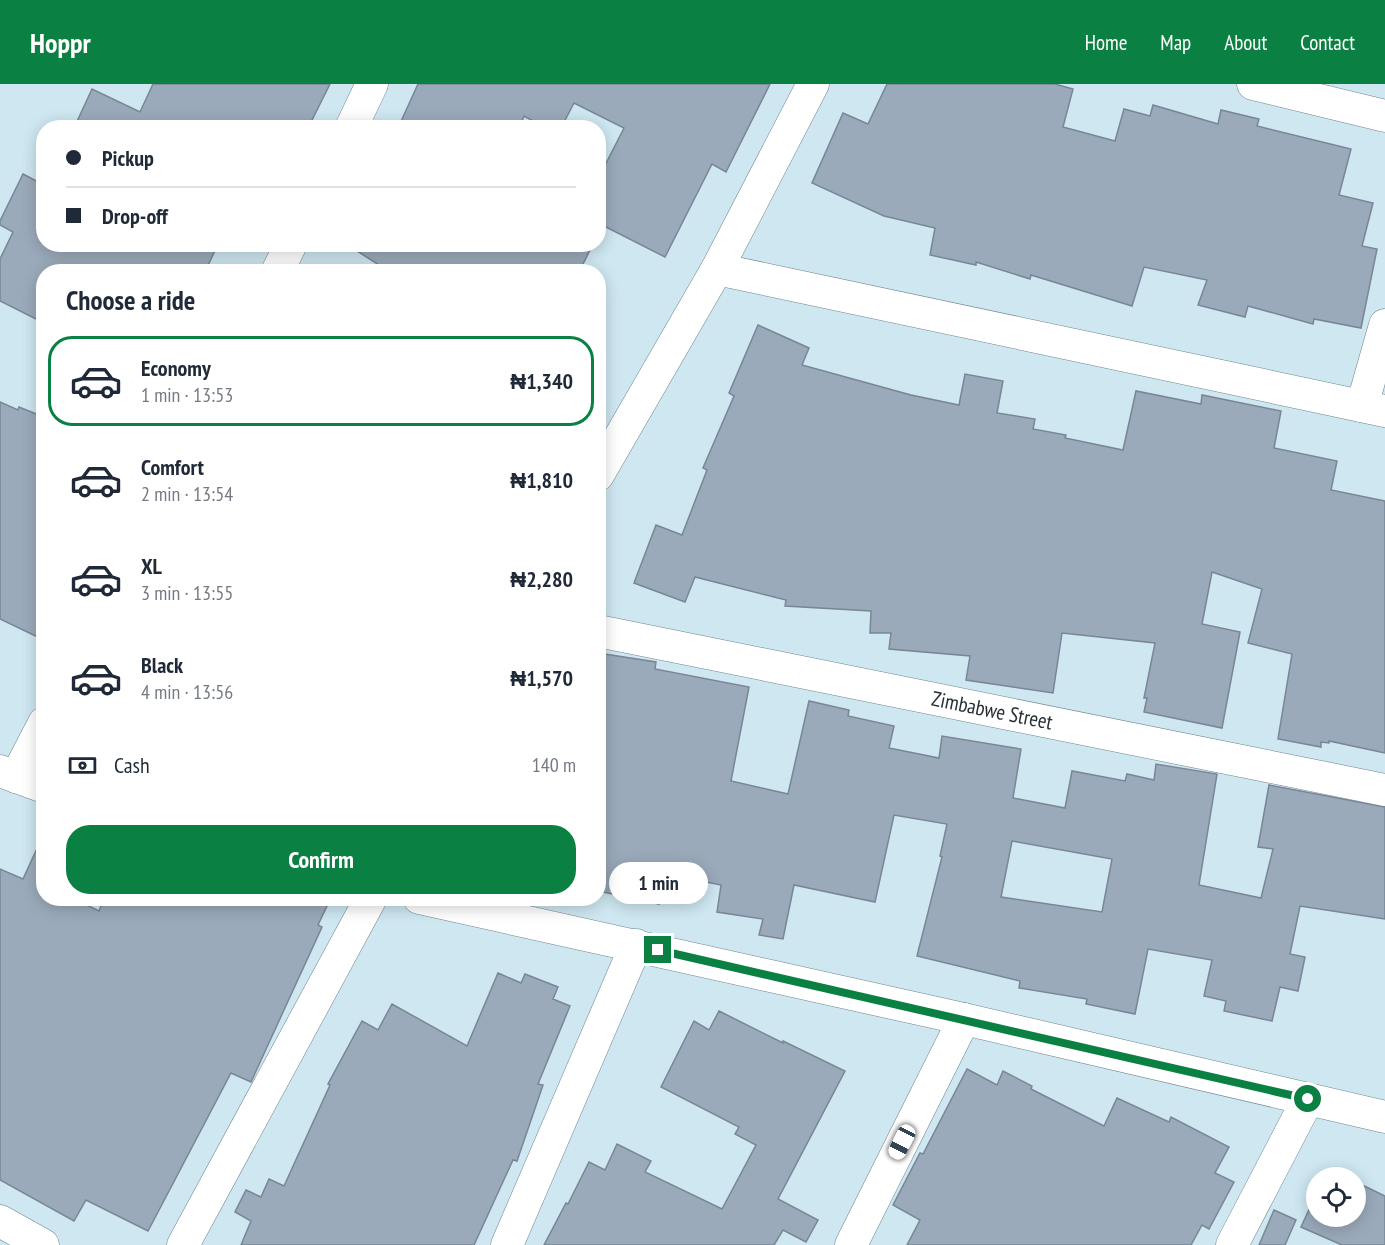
<!DOCTYPE html>
<meta charset="utf-8">
<style>
body{margin:0;font-family:"PT Sans Narrow",sans-serif;background:#f6f6f7;color:#1f2937;height:100vh;display:flex;flex-direction:column;font-size:22px;white-space:nowrap}
*{box-sizing:border-box;margin:0}
p{font-size:20px;color:#747a83}
.icon{flex:none;width:33px;height:33px;fill:none;stroke:currentColor;stroke-width:2;stroke-linecap:round;stroke-linejoin:round}
.map{position:relative;flex:1;overflow:hidden}
.sheet{position:absolute;left:36px;top:180px;width:570px;height:642px;display:flex;flex-direction:column;background:#fff;border-radius:24px;box-shadow:0 3px 15px #0003}
.sheet>*{flex:none}
.banner{position:absolute;left:36px;top:36px;width:570px;height:132px;border-radius:24px;box-shadow:0 3px 15px #0003;display:grid;align-content:center;height:132px;padding:0 30px;background:#fff}
.controls{position:absolute;left:1306px;top:1083px;display:grid;gap:12px}
.controls a{display:grid;place-items:center;width:60px;height:60px;border-radius:50%;background:#fff;box-shadow:0 3px 15px #0003;font-size:30px}
.end{position:absolute;width:27px;height:27px;margin:-14px;border:8px solid #0b8043;background:#fff;box-shadow:0 0 0 3px #fff}
.from{border-radius:50%}
.bubble{position:absolute;height:42px;border-radius:21px;background:#fff;box-shadow:0 3px 15px #0003;font-size:20px;font-weight:700;line-height:42px;text-align:center}
.car{position:absolute;width:18px;height:36px;margin:-18px -9px;border-radius:8px;box-shadow:0 0 4px 2px #0007;background:linear-gradient(#fff 24%,#345 0 40%,#fff 0 76%,#345 0 86%,#fff 0)}
.banner b{display:flex;align-items:center;gap:21px;height:57px;font-size:22px}
.banner b+b{border-top:2px solid #e0e1e3}
.banner i{width:15px;height:15px;background:#1f2937}
ul{padding:0;list-style:none}
li{display:flex;align-items:center;gap:18px;height:90px;margin:0 12px 9px;padding:0 18px;border:3px solid transparent;border-radius:24px}
li div{flex:1}
li b{display:block;font-size:22px}
li em{font-style:normal;font-weight:700}
li.active{border-color:#0b8043}
li>.icon{width:54px;height:54px;stroke-width:1.5}
h2{padding:0 30px;font-size:27px;line-height:72px}
.pay{display:flex;align-items:center;gap:15px;height:66px;padding:0 30px;font-size:22px}
.pay p{margin-inline-start:auto}
.action{display:flex;gap:12px;margin-top:auto;padding:12px 30px}
.action a{flex:1;height:69px;border-radius:24px;background:#0b8043;color:#fff;font-size:24px;font-weight:700;line-height:69px;text-align:center}
header{display:flex;align-items:center;gap:36px;box-sizing:border-box;height:84px;padding:0 30px;background:#0b8043;color:#fff}
header strong{font-size:28px}
nav{display:flex;gap:33px;margin-inline-start:auto;font-size:21px}
.map>svg:first-child{display:block}
.building{fill:#9baabb;stroke:#788696;stroke-width:1.5;fill-rule:evenodd}
.lines{fill:none;stroke-linecap:round;stroke-linejoin:round}
.street-casing{stroke:#6e858e;stroke-width:33}
.street{stroke:#fff;stroke-width:32}
.route{stroke:#0b8043;stroke-width:8}
.labels{text-anchor:middle;stroke-width:5;stroke-linejoin:round;paint-order:stroke}
.street-label{font-size:21px;fill:#262f33;stroke:#fff}
</style>
<header>
<strong>Hoppr</strong>
<nav><a>Home</a><a>Map</a><a>About</a><a>Contact</a></nav>
</header>
<div class="map">
<svg width="1385" height="1161" viewBox="0 0 1385 1161">
<rect width="100%" height="100%" fill="#cee7f1"/>
<g class="building">
<polygon points="153,0 330,0 308,44 74,44 92,5 140,28"/>
<polygon points="418,0 770,0 726,88 712,80 665,173 598,139 598,95 624,44 574,19 561,44 546,44 524,32 519,44 398,44"/>
<polygon points="887,0 1055,0 1073,5 1063,43 1115,57 1124,25 1150,32 1153,21 1218,40 1221,26 1259,35 1257,42 1351,65 1339,111 1373,119 1362,162 1377,165 1361,244 1314,235 1313,240 1248,222 1245,233 1198,221 1207,196 1144,183 1132,222 1031,191 1030,195 976,178 976,181 930,171 935,144 884,132 812,99 843,29 868,40"/>
<polygon points="23,90 44,101 44,160 218,160 205,188 44,188 44,239 0,217 0,175 13,148 0,141 0,137"/>
<polygon points="346,160 593,160 579,188 390,188"/>
<polygon points="758,241 809,264 802,281 911,311 959,321 965,290 1003,297 997,329 1035,335 1033,345 1066,351 1065,354 1123,366 1136,307 1201,320 1202,311 1281,327 1274,364 1337,377 1331,406 1385,417 1385,669 1329,657 1329,659 1321,658 1321,663 1278,655 1292,570 1248,559 1262,505 1212,488 1202,540 1240,548 1222,644 1144,628 1147,614 1144,614 1155,559 1062,549 1053,609 966,596 970,572 889,565 891,549 870,549 871,527 785,522 786,516 695,493 685,518 634,499 656,441 682,451 707,386 703,384 734,312 729,309"/>
<polygon points="0,318 18,326 19,323 44,333 44,556 0,535"/>
<path d="M598 569 656 578 655 585 749 603 731 697 788 710 809 617 849 626 848 632 894 642 889 664 939 674 942 652 1021 665 1013 714 1065 724 1072 687 1125 697 1127 690 1154 696 1156 680 1217 690 1199 801 1261 814 1273 765 1258 763 1269 701 1385 723V835L1300 822 1290 870 1305 873 1298 907 1280 903 1272 937 1224 927 1226 917 1204 912 1212 876 1148 865 1135 930 1086 920 1087 915 1019 904 1020 897 917 872 942 773 940 772 947 740 894 731 875 818 794 801 783 855 759 851 763 835 717 828 721 801 666 790 659 820 598 807ZM1012 757 1112 775 1102 828 1001 813Z"/>
<polygon points="44,749 44,814 72,814 99,827 104,814 311,814 327,822 318,841 322,843 251,998 231,989 148,1147 86,1116 74,1137 0,1096 0,785 23,795"/>
<polygon points="498,889 521,899 525,890 558,903 553,915 570,922 538,1000 543,1001 517,1077 513,1076 474,1161 241,1161 251,1137 235,1128 246,1106 261,1113 269,1095 284,1102 330,1001 328,1000 362,937 378,946 392,920 467,962"/>
<polygon points="719,927 783,959 783,957 845,987 778,1115 818,1136 806,1158 783,1146 774,1161 544,1161 566,1119 568,1120 589,1078 605,1086 617,1060 651,1077 645,1088 722,1125 756,1061 735,1050 739,1043 661,1003 694,937 709,946"/>
<polygon points="967,985 997,1001 1003,987 1032,1002 1031,1005 1104,1042 1117,1014 1169,1038 1171,1033 1229,1063 1215,1089 1234,1098 1209,1145 1202,1141 1191,1161 907,1161 920,1136 893,1121 920,1069 923,1070"/>
<polygon points="1356,1098 1385,1112 1385,1161 1342,1161 1301,1143 1317,1108 1317,1132 1356,1132"/>
<polygon points="1274,1126 1296,1136 1285,1161 1259,1161"/>
</g>
<g class="lines">
<defs>
<g id="street">
<polyline points="1253,0 1385,32"/>
<polyline points="351,44 372,0"/>
<polyline points="717,185 1385,327"/>
<polyline points="277,188 291,160"/>
<polyline points="1362,322 1385,241"/>
<polyline points="598,391 717,185 813,0"/>
<path id="s1" d="M598 547 1385 706"/>
<polyline points="0,687 44,703"/>
<polyline points="16,693 44,639"/>
<polyline points="419,814 964,935 1385,1033"/>
<polyline points="0,1137 43,1161"/>
<polyline points="183,1161 371,814"/>
<polyline points="507,1161 636,861"/>
<polyline points="851,1161 964,935"/>
<polyline points="1232,1161 1308,1015"/>
</g>
</defs>
<use href="#street" class="street-casing"/>
<use href="#street" class="street"/>
</g>
<g class="lines">
<polyline class="route" points="658,866 1308,1015"/>
</g>
<g class="labels">
<g class="street-label">
<text dy="7" stroke="none"><textPath href="#s1" startOffset="402">Zimbabwe Street</textPath></text>
</g>
</g>
</svg>
<div class="controls">
<a><svg class="icon" aria-label="locate" viewBox="0 0 24 24"><circle cx="12" cy="12" r="6"/><path d="M12 2v4M12 18v4M2 12h4M18 12h4"/></svg></a>
</div>
<i class="end from" style="left:1308px;top:1015px"></i>
<i class="end" style="left:658px;top:866px"></i>
<div class="bubble" style="left:609px;top:778px;width:99px">1 min</div>
<i class="car" style="left:902px;top:1058px;rotate:207deg"></i>
<div class="banner">
<b><i class="from"></i>Pickup</b>
<b><i></i>Drop-off</b>
</div>
<section class="sheet">
<h2>Choose a ride</h2>
<ul>
<li class="active"><svg class="icon" aria-label="car" viewBox="0 0 24 24"><path d="M5 17H2v-5l4-1 3-4h7l3 4 3 1v5h-3M9 17h6M6 11h13"/><circle cx="7" cy="17" r="2"/><circle cx="17" cy="17" r="2"/></svg><div><b>Economy</b><p>1 min · 13:53</p></div><em>₦1,340</em></li>
<li><svg class="icon" aria-label="car" viewBox="0 0 24 24"><path d="M5 17H2v-5l4-1 3-4h7l3 4 3 1v5h-3M9 17h6M6 11h13"/><circle cx="7" cy="17" r="2"/><circle cx="17" cy="17" r="2"/></svg><div><b>Comfort</b><p>2 min · 13:54</p></div><em>₦1,810</em></li>
<li><svg class="icon" aria-label="car" viewBox="0 0 24 24"><path d="M5 17H2v-5l4-1 3-4h7l3 4 3 1v5h-3M9 17h6M6 11h13"/><circle cx="7" cy="17" r="2"/><circle cx="17" cy="17" r="2"/></svg><div><b>XL</b><p>3 min · 13:55</p></div><em>₦2,280</em></li>
<li><svg class="icon" aria-label="car" viewBox="0 0 24 24"><path d="M5 17H2v-5l4-1 3-4h7l3 4 3 1v5h-3M9 17h6M6 11h13"/><circle cx="7" cy="17" r="2"/><circle cx="17" cy="17" r="2"/></svg><div><b>Black</b><p>4 min · 13:56</p></div><em>₦1,570</em></li>
</ul>
<div class="pay"><svg class="icon" aria-label="cash" viewBox="0 0 24 24"><path d="M3 7h18v10H3z"/><circle cx="12" cy="12" r="2"/></svg>Cash<p>140 m</p></div>
<div class="action"><a>Confirm</a></div>
</section>
</div>
